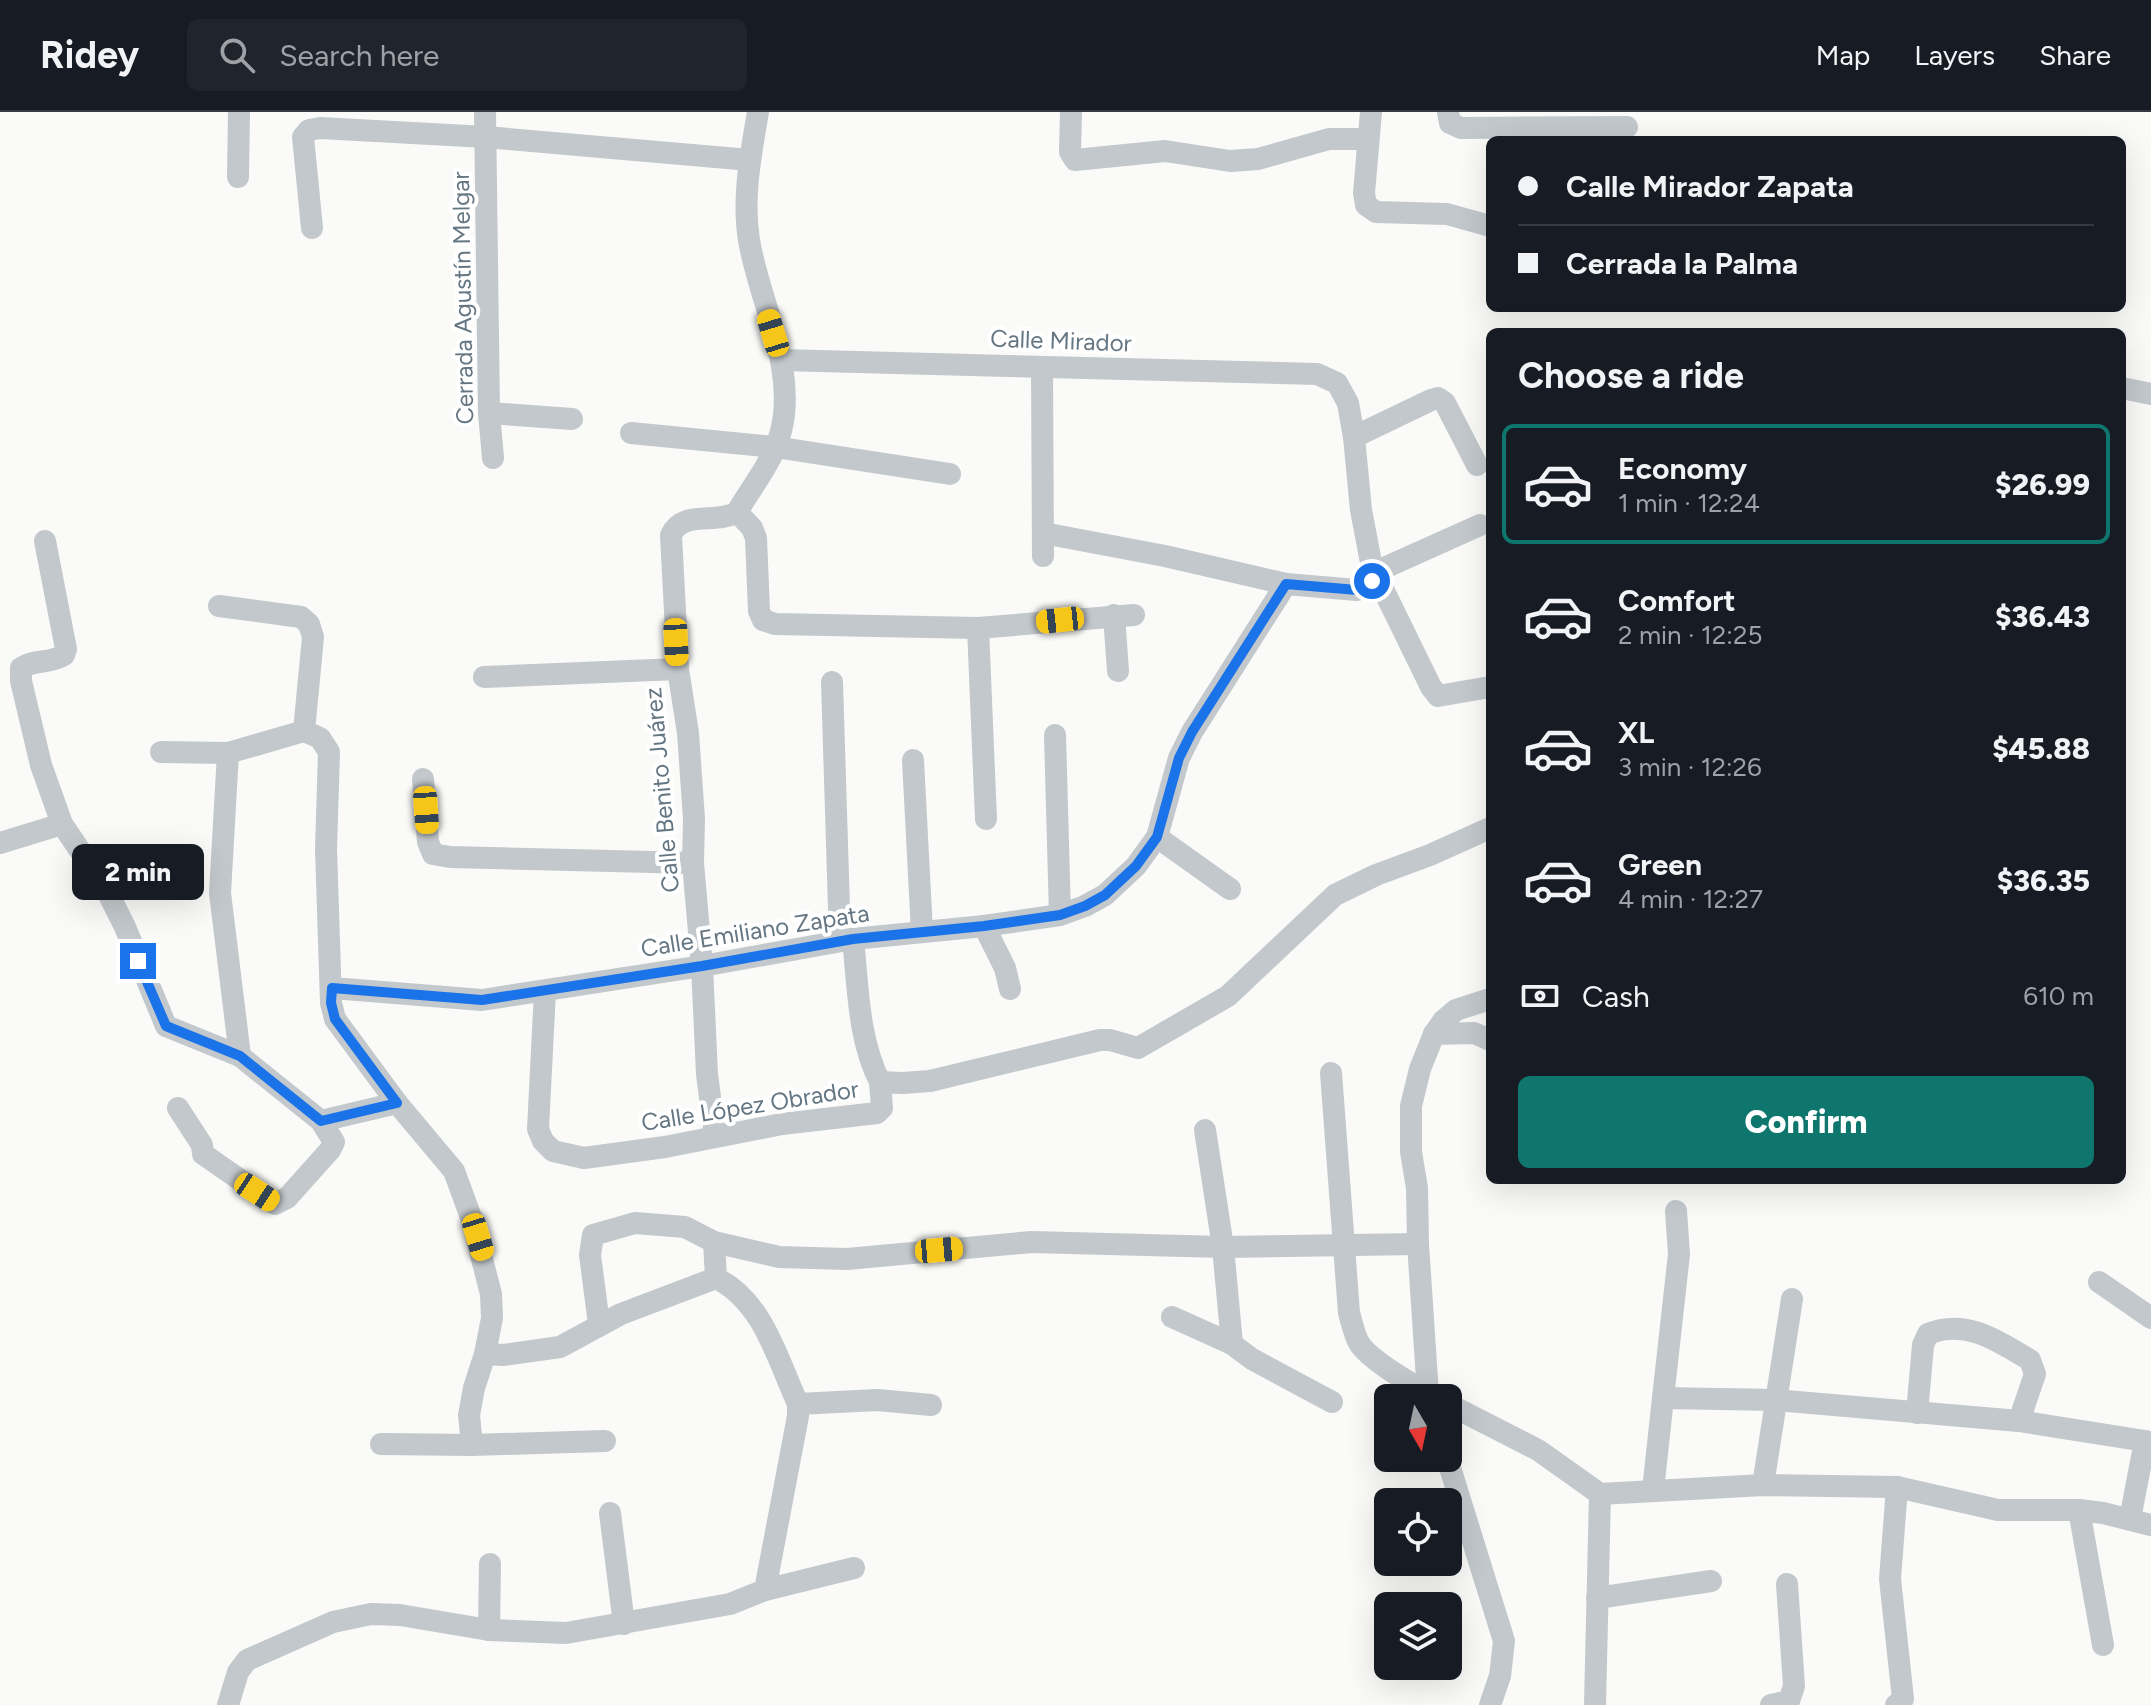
<!DOCTYPE html>
<meta charset="utf-8">
<style>
body{margin:0;font-family:Figtree,sans-serif;background:#20242c;color:#f1f3f6;height:100vh;display:flex;flex-direction:column;font-size:30px;white-space:nowrap}
*{box-sizing:border-box;margin:0}
p{font-size:26px;color:#9ea1a6}
.icon{flex:none;width:44px;height:44px;fill:none;stroke:currentColor;stroke-width:2;stroke-linecap:round;stroke-linejoin:round}
.map{position:relative;flex:1;overflow:hidden}
.details{position:absolute;left:1486px;top:216px;width:640px;height:856px;display:flex;flex-direction:column;background:#171b24;border-radius:12px;box-shadow:0 8px 32px #0002}
.details>*{flex:none}
.banner{position:absolute;left:1486px;top:24px;width:640px;height:176px;border-radius:12px;box-shadow:0 8px 32px #0002;display:grid;align-content:center;height:176px;padding:0 32px;background:#171b24}
.needle{width:52px;rotate:171deg}
.buttons{position:absolute;left:1374px;top:1272px;display:grid;gap:16px}
.buttons a{display:grid;place-items:center;width:88px;height:88px;border-radius:12px;background:#171b24;box-shadow:0 8px 32px #0002;font-size:40px}
.end{position:absolute;width:36px;height:36px;margin:-18px;border:10px solid #1a73e8;background:#fff;box-shadow:0 0 0 4px #fff}
.from{border-radius:50%}
.bubble{position:absolute;height:56px;border-radius:12px;background:#171b24;box-shadow:0 8px 32px #0002;font-size:26px;font-weight:800;line-height:56px;text-align:center}
.car{position:absolute;width:24px;height:48px;margin:-24px -12px;border-radius:10px;box-shadow:0 0 6px 2px #0007;background:linear-gradient(#f5c518 24%,#345 0 40%,#f5c518 0 76%,#345 0 86%,#f5c518 0)}
.banner b{display:flex;align-items:center;gap:28px;height:76px;font-size:30px}
.banner b+b{border-top:2px solid #363941}
.banner i{width:20px;height:20px;background:#f1f3f6}
ul{padding:0;list-style:none}
li{display:flex;align-items:center;gap:24px;height:120px;margin:0 16px 12px;padding:0 16px;border:4px solid transparent;border-radius:12px}
li div{flex:1}
li b{display:block;font-size:30px}
li em{font-style:normal;font-weight:800}
li.active{border-color:#0f766e}
li>.icon{width:72px;height:72px;stroke-width:1.5}
h2{padding:0 32px;font-size:36px;line-height:96px}
.pay{display:flex;align-items:center;gap:20px;height:88px;padding:0 32px;font-size:30px}
.pay p{margin-inline-start:auto}
.primary-button{display:flex;gap:16px;margin-top:auto;padding:16px 32px}
.primary-button a{flex:1;height:92px;border-radius:12px;background:#0f766e;color:#fff;font-size:32px;font-weight:800;line-height:92px;text-align:center}
header{display:flex;align-items:center;gap:48px;box-sizing:border-box;height:112px;padding:0 40px;background:#171b24;border-bottom:2px solid #363941}
header strong{font-size:38px}
nav{display:flex;gap:44px;margin-inline-start:auto;font-size:28px}
.search{width:560px;height:72px;background:#20242c;display:flex;align-items:center;gap:20px;box-sizing:border-box;padding:0 28px;border-radius:12px;color:#9ea1a6;font-size:30px}
.map>svg:first-child{display:block}
.lines{fill:none;stroke-linecap:round;stroke-linejoin:round}
.street{stroke:#c3c8cc;stroke-width:22}
.route{stroke:#1a73e8;stroke-width:10}
.labels{text-anchor:middle;stroke-width:8;stroke-linejoin:round;paint-order:stroke}
.street-label{font-size:24px;fill:#657683;stroke:#fff}
</style>
<header>
<strong>Ridey</strong>
<div class="search"><svg class="icon" aria-label="search" viewBox="0 0 24 24"><circle cx="10" cy="10" r="6"/><path d="M15 15l6 6"/></svg>Search here</div>
<nav><a>Map</a><a>Layers</a><a>Share</a></nav>
</header>
<div class="map">
<svg width="2151" height="1593" viewBox="0 0 2151 1593">
<rect width="100%" height="100%" fill="#fafaf8"/>
<g class="lines">
<g class="street">
<polyline points="485,0 489,301 493,346"/>
<polyline points="1071,0 1070,40 1075,48 1165,39 1230,49 1258,47 1329,27 1368,27"/>
<polyline points="1371,0 1364,81 1366,93 1376,100 1447,102 1490,114"/>
<polyline points="1448,0 1450,11 1461,16 1627,15"/>
<polyline points="238,65 239,0"/>
<polyline points="312,116 303,25 309,18 320,16 486,25 750,48"/>
<polyline points="1042,256 1043,444"/>
<polyline points="2122,276 2151,282"/>
<polyline points="489,301 572,307"/>
<polyline points="631,321 775,335 950,362"/>
<polyline points="1354,325 1431,288 1438,286 1445,291 1477,353"/>
<polyline points="737,400 752,416 756,426 759,499 763,508 775,512 978,516 1134,503"/>
<polyline points="1043,421 1165,444 1286,472"/>
<path d="M45 429 66 537 64 543C50 552 34 547 21 556V569L41 653 62 712 106 777 125 815 166 914 240 944 321 1009 334 1030 330 1038 287 1086 275 1092 203 1042 202 1033 178 996"/>
<polyline points="1373,461 1480,413"/>
<polyline points="1372,469 1380,473 1385,481 1431,575 1438,584 1490,575"/>
<polyline points="219,494 301,505 309,512 313,525 304,619"/>
<polyline points="1114,503 1118,559"/>
<polyline points="978,516 986,707"/>
<polyline points="484,565 678,557"/>
<polyline points="832,570 840,829"/>
<polyline points="304,619 320,626 329,640 326,737 331,891 335,907 397,991 454,1059 472,1108 491,1182 492,1206 485,1242 474,1276 469,1303 472,1333"/>
<polyline points="1055,623 1060,803"/>
<polyline points="161,640 228,641 304,619"/>
<polyline points="228,641 220,781 240,944"/>
<polyline points="913,648 922,820"/>
<polyline points="423,667 428,730 433,742 450,745 693,751"/>
<polyline points="1157,725 1230,777"/>
<polyline points="0,731 62,712"/>
<polyline points="984,814 1005,856 1010,877"/>
<path d="M853 827C858 874 858 927 880 970"/>
<path d="M332 876 482 888 702 854 853 827 984 814 1060 803 1085 794 1105 783 1136 754 1157 725 1179 646 1192 620 1286 472 1357 478C1367 475 1372 472 1373 461L1361 398 1354 325 1348 291 1337 271 1317 262 781 248"/>
<polyline points="545,879 538,1017 543,1029 553,1039 584,1046 665,1035 782,1012 877,1001 882,996 880,970 903,971 930,969 1100,928 1110,928 1138,936 1228,884 1335,783 1376,763 1430,743 1490,716"/>
<polyline points="1434,922 1474,921 1490,928"/>
<path d="M1331 961 1349 1201C1352 1211 1354 1222 1359 1231 1370 1249 1418 1276 1437 1286"/>
<polyline points="321,1009 397,991"/>
<polyline points="1205,1018 1223,1135 1232,1232"/>
<path d="M715 1024 707 962 702 854 693 751 694 707 688 621 678 557 671 423C683 397 716 413 737 400 752 375 774 347 781 319 797 255 759 190 749 128 742 85 751 42 758 0"/>
<path d="M714 1130 716 1166C763 1189 777 1246 798 1292V1304L765 1478"/>
<polyline points="2099,1170 2151,1206"/>
<polyline points="1172,1205 1232,1232 1252,1247 1332,1290"/>
<polyline points="599,1212 590,1143 593,1123 635,1111 685,1115 714,1130 779,1145 847,1147 1031,1130 1223,1135 1418,1132"/>
<polyline points="485,1242 503,1243 560,1235 621,1202 716,1166"/>
<polyline points="1428,1282 1418,1132 1417,1076 1411,1040 1411,994 1420,957 1434,922 1443,909 1456,898 1490,887"/>
<polyline points="1663,1286 1679,1142 1676,1099"/>
<polyline points="798,1292 877,1288 931,1293"/>
<polyline points="1448,1292 1538,1338 1600,1382"/>
<path d="M1917 1301 1923 1233 1928 1222C1966 1206 1998 1229 2030 1248L2035 1262 2019 1309"/>
<polyline points="381,1332 472,1333 605,1329"/>
<polyline points="1447,1346 1504,1529 1500,1564 1490,1593"/>
<polyline points="1763,1373 1792,1187"/>
<polyline points="1653,1378 1663,1286 1776,1288 2019,1309 2145,1329"/>
<polyline points="1600,1382 1763,1373 1897,1375 1998,1398 2079,1398 2103,1401 2151,1413"/>
<polyline points="2079,1398 2103,1533"/>
<polyline points="610,1401 624,1512"/>
<polyline points="2130,1407 2145,1329"/>
<polyline points="1597,1486 1711,1469"/>
<polyline points="489,1518 490,1452"/>
<polyline points="228,1593 238,1560 247,1548 333,1510 371,1502 400,1503 489,1518 566,1521 730,1492 765,1478 854,1456"/>
<polyline points="1595,1593 1600,1382"/>
<polyline points="1771,1593 1789,1589 1794,1574 1787,1472"/>
<polyline points="1896,1593 1903,1587 1890,1467 1897,1375"/>
</g>
</g>
<g class="lines">
<polyline class="route" points="138,849 166,914 240,944 321,1009 397,991 335,907 331,891 332,876 482,888 702,854 853,827 984,814 1060,803 1085,794 1105,783 1136,754 1157,725 1179,646 1192,620 1286,472 1357,478 1365,476 1372,469"/>
</g>
<g class="labels">
<g class="street-label">
<text transform="translate(463 186) rotate(-91)" y="8">Cerrada Agustín Melgar</text>
<text transform="translate(1061 229) rotate(2)" y="8">Calle Mirador</text>
<text transform="translate(662 678) rotate(-95)" y="8">Calle Benito Juárez</text>
<text transform="translate(755 819) rotate(-9)" y="8">Calle Emiliano Zapata</text>
<text transform="translate(750 994) rotate(-9)" y="8">Calle López Obrador</text>
</g>
</g>
</svg>
<div class="buttons">
<a><svg class="needle" viewBox="-14 -14 28 28"><path d="M0-13l5 13h-10z" fill="#e53935"/><path d="M0 13l5-13h-10z" fill="#9ea1a6"/></svg></a>
<a><svg class="icon" aria-label="locate" viewBox="0 0 24 24"><circle cx="12" cy="12" r="6"/><path d="M12 2v4M12 18v4M2 12h4M18 12h4"/></svg></a>
<a><svg class="icon" aria-label="layers" viewBox="0 0 24 24"><path d="M12 4l9 5-9 5-9-5zM3 14l9 5 9-5"/></svg></a>
</div>
<i class="end from" style="left:1372px;top:469px"></i>
<i class="end" style="left:138px;top:849px"></i>
<div class="bubble" style="left:72px;top:732px;width:132px">2 min</div>
<i class="car" style="left:773px;top:221px;rotate:343deg"></i>
<i class="car" style="left:1060px;top:508px;rotate:264deg"></i>
<i class="car" style="left:676px;top:530px;rotate:177deg"></i>
<i class="car" style="left:426px;top:698px;rotate:176deg"></i>
<i class="car" style="left:257px;top:1080px;rotate:123deg"></i>
<i class="car" style="left:478px;top:1125px;rotate:163deg"></i>
<i class="car" style="left:939px;top:1138px;rotate:85deg"></i>
<div class="banner">
<b><i class="from"></i>Calle Mirador Zapata</b>
<b><i></i>Cerrada la Palma</b>
</div>
<section class="details">
<h2>Choose a ride</h2>
<ul>
<li class="active"><svg class="icon" aria-label="car" viewBox="0 0 24 24"><path d="M5 17H2v-5l4-1 3-4h7l3 4 3 1v5h-3M9 17h6M6 11h13"/><circle cx="7" cy="17" r="2"/><circle cx="17" cy="17" r="2"/></svg><div><b>Economy</b><p>1 min · 12:24</p></div><em>$26.99</em></li>
<li><svg class="icon" aria-label="car" viewBox="0 0 24 24"><path d="M5 17H2v-5l4-1 3-4h7l3 4 3 1v5h-3M9 17h6M6 11h13"/><circle cx="7" cy="17" r="2"/><circle cx="17" cy="17" r="2"/></svg><div><b>Comfort</b><p>2 min · 12:25</p></div><em>$36.43</em></li>
<li><svg class="icon" aria-label="car" viewBox="0 0 24 24"><path d="M5 17H2v-5l4-1 3-4h7l3 4 3 1v5h-3M9 17h6M6 11h13"/><circle cx="7" cy="17" r="2"/><circle cx="17" cy="17" r="2"/></svg><div><b>XL</b><p>3 min · 12:26</p></div><em>$45.88</em></li>
<li><svg class="icon" aria-label="car" viewBox="0 0 24 24"><path d="M5 17H2v-5l4-1 3-4h7l3 4 3 1v5h-3M9 17h6M6 11h13"/><circle cx="7" cy="17" r="2"/><circle cx="17" cy="17" r="2"/></svg><div><b>Green</b><p>4 min · 12:27</p></div><em>$36.35</em></li>
</ul>
<div class="pay"><svg class="icon" aria-label="cash" viewBox="0 0 24 24"><path d="M3 7h18v10H3z"/><circle cx="12" cy="12" r="2"/></svg>Cash<p>610 m</p></div>
<div class="primary-button"><a>Confirm</a></div>
</section>
</div>
